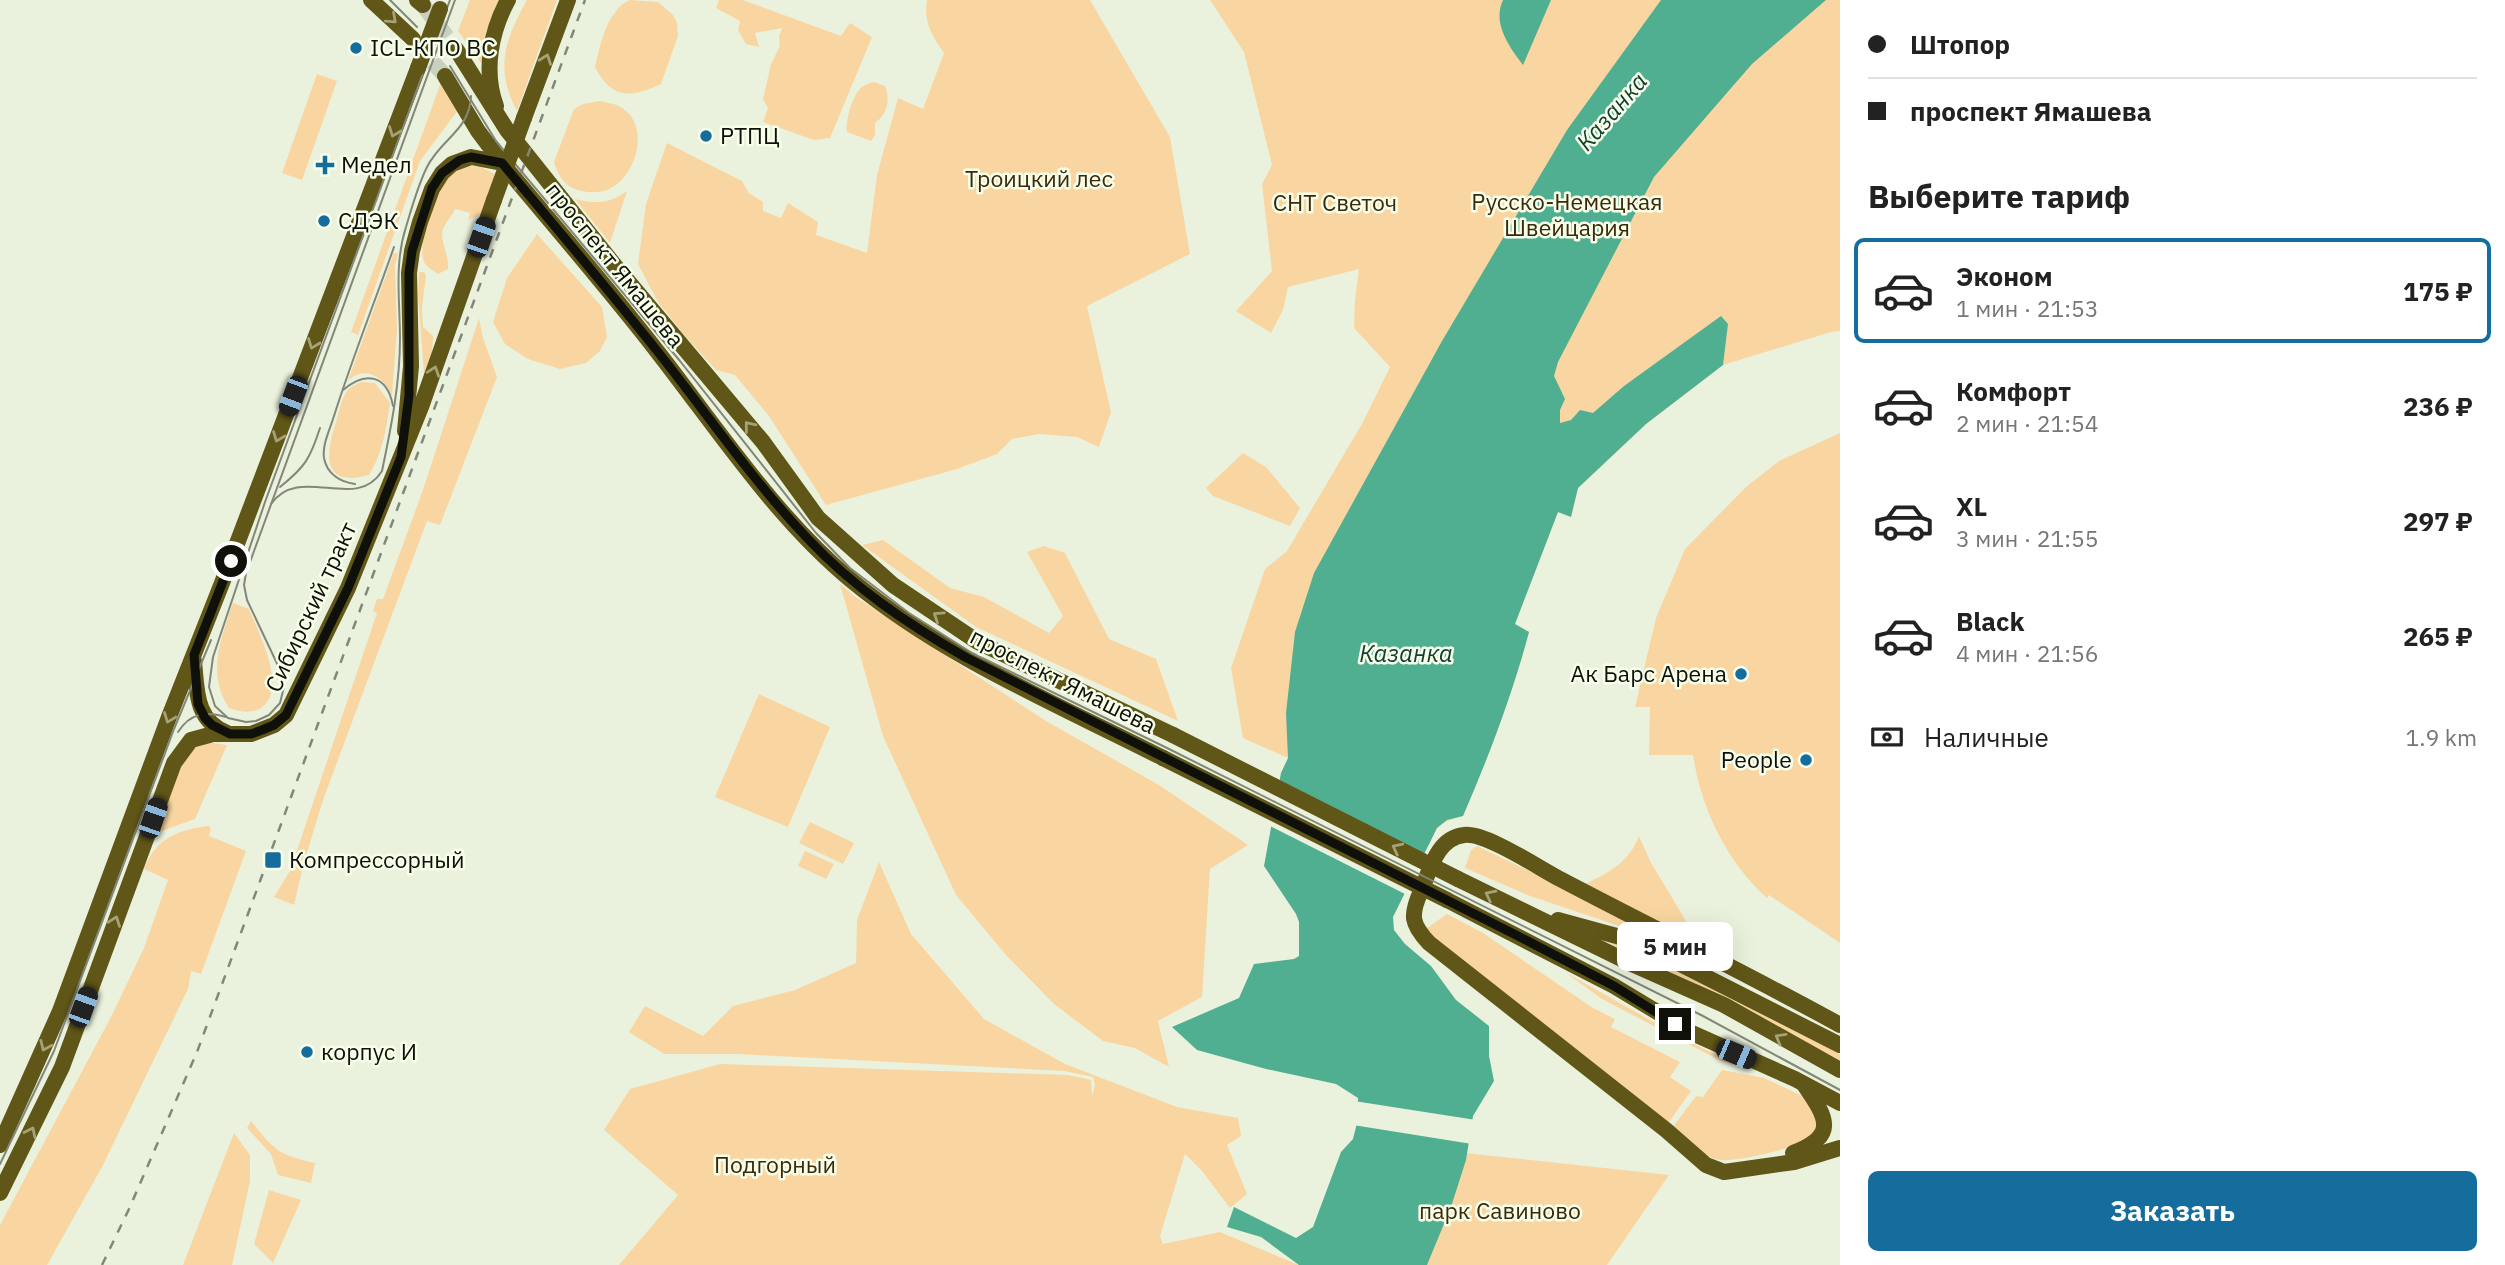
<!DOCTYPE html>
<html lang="ru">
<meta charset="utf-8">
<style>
body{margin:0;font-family:"IBM Plex Sans",sans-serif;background:#f6f6f6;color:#222;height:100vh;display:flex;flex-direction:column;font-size:26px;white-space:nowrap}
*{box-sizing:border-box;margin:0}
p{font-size:23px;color:#767676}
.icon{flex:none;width:38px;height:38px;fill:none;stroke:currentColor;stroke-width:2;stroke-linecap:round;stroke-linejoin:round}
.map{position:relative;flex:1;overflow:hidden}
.side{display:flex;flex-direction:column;background:#fff;width:665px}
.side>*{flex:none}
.banner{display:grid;align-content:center;height:154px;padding:0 28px;background:#fff}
.end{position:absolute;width:32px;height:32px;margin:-16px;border:9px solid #0e1009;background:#fff;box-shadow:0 0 0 4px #fff}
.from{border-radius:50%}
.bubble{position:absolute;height:49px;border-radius:10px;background:#fff;box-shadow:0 7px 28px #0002;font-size:23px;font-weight:700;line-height:49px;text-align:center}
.car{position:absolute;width:21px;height:42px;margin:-21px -10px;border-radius:9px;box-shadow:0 0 5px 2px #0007;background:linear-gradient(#222 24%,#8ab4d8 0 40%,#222 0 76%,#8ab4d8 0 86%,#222 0)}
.banner b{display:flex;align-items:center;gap:24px;height:66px;font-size:26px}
.banner b+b{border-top:2px solid #e0e0e0}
.banner i{width:18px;height:18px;background:#222}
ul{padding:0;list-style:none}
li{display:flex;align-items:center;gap:21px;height:105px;margin:0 14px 10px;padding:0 14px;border:4px solid transparent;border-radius:10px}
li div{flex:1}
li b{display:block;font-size:26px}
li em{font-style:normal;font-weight:700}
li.selected{border-color:#156d9d}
li>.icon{width:63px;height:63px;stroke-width:1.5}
h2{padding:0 28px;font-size:32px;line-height:84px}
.pay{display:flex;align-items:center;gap:18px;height:77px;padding:0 28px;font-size:26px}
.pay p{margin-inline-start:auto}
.cta{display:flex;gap:14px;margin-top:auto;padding:14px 28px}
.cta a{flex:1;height:80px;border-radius:10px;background:#156d9d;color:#fff;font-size:28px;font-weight:700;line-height:80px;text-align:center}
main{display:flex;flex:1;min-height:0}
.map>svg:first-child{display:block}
.green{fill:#f9d6a1}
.water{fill:#51af91}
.pier{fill:#eaf2dd}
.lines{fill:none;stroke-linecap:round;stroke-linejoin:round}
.primary-tunnel{stroke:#c9d0bd;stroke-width:16;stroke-dasharray:16 8;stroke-linecap:butt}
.primary{stroke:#605617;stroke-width:16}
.tram{stroke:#828779;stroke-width:2}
.rail{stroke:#828779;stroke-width:2.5;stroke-dasharray:9 9;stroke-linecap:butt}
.primary-bridge{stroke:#605617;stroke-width:16}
.oneway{stroke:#a4a276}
.route{stroke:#0e1009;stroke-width:9}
.poi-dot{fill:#156d9d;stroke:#f7ffea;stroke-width:2.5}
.labels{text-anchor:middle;stroke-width:5;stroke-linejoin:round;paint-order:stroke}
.poi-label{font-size:23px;fill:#0e1009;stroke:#f7ffea;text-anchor:start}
.park-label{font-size:23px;fill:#3b290a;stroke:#f7ffea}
.street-label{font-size:23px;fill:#0e1009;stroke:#f7ffea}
.water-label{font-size:24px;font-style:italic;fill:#123c30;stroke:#f7ffea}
</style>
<main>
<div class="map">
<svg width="1840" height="1265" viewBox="0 0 1840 1265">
<rect width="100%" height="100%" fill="#eaf2dd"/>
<g class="green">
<polygon points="470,0 502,0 495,8 481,63 458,31"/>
<path d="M527 0H557L517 111C494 68 505 40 527 0Z"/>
<path d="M630 0 658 2 673 15 677 23 678 36 661 84C631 98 612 100 595 67 600 44 608 9 630 0Z"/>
<polygon points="719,0 743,0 841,36 850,23 872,37 830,138 814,140 763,122 768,108 763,99 771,64 780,46 779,37 782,28 755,33 759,47 746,44 738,30 740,21 716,8"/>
<path d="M927 0H1090L1170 137 1190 254 1087 306 1111 412 1099 447 1077 437 1039 434 1012 439 997 454 957 469 826 505 769 416 735 375 716 370 685 336 658 302 638 264 646 204 667 143 742 181 749 193 763 202V211L781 218 788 203 818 222 816 235 867 253 877 175 898 98 923 109 944 53C932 36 923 21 927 0Z"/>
<path d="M1210 0H1840V331L1831 332 1723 365 1646 424 1578 488 1571 517 1558 512 1515 624 1529 632C1512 695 1489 756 1463 816 1447 820 1439 823 1430 838L1288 758 1243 738 1231 668 1265 569 1287 551 1363 422 1390 367 1354 328 1355 300 1359 269 1288 287 1283 310 1271 333 1236 311 1272 271 1262 184 1272 165 1244 52Z"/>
<polygon points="317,74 337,81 302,180 282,173"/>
<polygon points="441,82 458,110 420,161 358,335 351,332"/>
<path d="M874 82 885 86C891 100 887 115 875 123V135L871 141 847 132C845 121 853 93 862 87 866 84 870 83 874 82Z"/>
<path d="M600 101C609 103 618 104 625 110 650 130 635 178 609 189 601 193 590 193 582 191 565 188 559 177 554 162L574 109 583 104Z"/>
<path d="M470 166 481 167 495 174 481 214 468 220 470 213 455 209C452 218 442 224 442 235 443 247 449 257 448 269L438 274C432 270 425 267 423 259 418 242 439 181 454 172 458 169 465 168 470 166Z"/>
<path d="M627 191 610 243 575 199C595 204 610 204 627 191Z"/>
<polygon points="537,234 602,307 607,337 600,351 586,363 560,369 528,359 505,344 493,322 507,278"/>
<path d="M394 253 398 254 395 265 397 330 392 396C384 378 366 364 348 381Z"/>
<path d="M419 272H424L426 275 422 308 423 327 433 336C433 350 430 361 424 374L418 295Z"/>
<polygon points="479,318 483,338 497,377 440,525 427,521 323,800 303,866 294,905 274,897 290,871 377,613 373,611 377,599 383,599 423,490"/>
<path d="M361 382 375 383 390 403C386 430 383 452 369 475 322 488 325 455 336 422 339 412 341 400 347 391 350 387 356 384 361 382Z"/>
<path d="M1840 433V943L1769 895 1767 898C1726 861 1701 808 1693 755H1649L1650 707H1635L1656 618 1685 549 1746 487 1779 461Z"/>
<polygon points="1243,453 1266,467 1300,508 1290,526 1213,496 1206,488"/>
<polygon points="883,540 950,588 984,597 1049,633 1063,616 1027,552 1044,546 1065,553 1109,639 1156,659 1178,721 976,627 862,545"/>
<polygon points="840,584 854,596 1046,721 1159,785 1248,845 1210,869 1202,997 1158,1021 1169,1067 1135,1048 1103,1041 1054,1004 1006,955 956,895 883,736"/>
<path d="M233 603 249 609C258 632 289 689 261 708 251 714 240 712 229 708 206 673 221 639 233 603Z"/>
<polygon points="759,694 830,727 788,827 715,797"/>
<polygon points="206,742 227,745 195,819 159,832 162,826 160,817 182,760 191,747"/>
<polygon points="810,822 854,843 843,864 799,843"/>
<path d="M208 826 211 828 209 836 246 851 201 974 191 971 188 989 102 1167 47 1265H0V1225L111 1017 144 948 168 880 144 869C156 838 177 830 208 826Z"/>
<path d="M1639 836 1650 861 1692 931 1688 937 1585 884C1609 873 1629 862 1639 836Z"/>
<polygon points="1477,846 1631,920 1631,926 1625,928 1530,896 1465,868 1471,850"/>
<polygon points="805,851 834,864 826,879 798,866"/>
<polygon points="879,862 911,934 984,1019 1065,1064 1177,1107 1238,1118 1241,1136 1227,1145 1247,1194 1230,1208 1202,1171 1185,1154 1160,1236 1163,1244 1220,1232 1299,1265 619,1265 678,1195 604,1130 630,1089 720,1064 1068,1075 1091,1080 1092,1096 1095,1085 1093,1077 1065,1071 737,1054 664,1054 629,1032 645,1006 703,1036 733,1006 795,990 856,963 857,920"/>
<polygon points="1447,914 1483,933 1593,1008 1615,1019 1611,1027 1680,1062 1670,1077 1691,1091 1667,1125 1432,939 1427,928"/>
<polygon points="1593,934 1629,947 1840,1054 1840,1060 1779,1029 1751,1011 1709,990 1650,964"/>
<polygon points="1565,972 1680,1037 1741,1067 1721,1061 1602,999"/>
<path d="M1722 1070 1764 1078 1811 1100 1820 1114C1819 1121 1819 1130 1814 1135 1803 1147 1739 1162 1721 1160 1704 1159 1685 1139 1672 1128L1696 1096 1703 1097Z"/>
<path d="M251 1121C274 1149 278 1155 315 1163L311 1183 278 1175 271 1154 247 1128Z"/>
<polygon points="234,1133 250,1155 250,1181 232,1265 183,1265"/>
<polygon points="1465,1153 1669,1175 1607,1265 1421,1265"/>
<polygon points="269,1190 301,1200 273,1263 254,1244"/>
</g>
<g class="water">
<path d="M1503 0H1551L1523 65C1509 47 1492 23 1503 0Z"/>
<path d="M1661 0H1826L1752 64 1654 177 1558 362 1554 376 1565 399 1560 410V423L1571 420 1580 410 1593 413 1624 386 1721 316 1728 324 1723 365 1646 424 1578 488 1571 517 1558 512 1515 624 1529 632C1512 695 1489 756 1463 816L1447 820 1437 828 1393 917 1394 930 1405 944 1431 966 1456 1000 1489 1026V1056L1494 1081 1473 1116 1466 1160 1451 1207 1427 1265H1299L1261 1237 1227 1227 1234 1207 1296 1238 1313 1227 1341 1152 1353 1139 1357 1123 1358 1098 1336 1084 1266 1069 1197 1050 1172 1027 1239 998 1254 964 1294 959 1299 956V922L1296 914 1264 866 1281 773 1288 758 1286 713 1295 632 1314 573 1442 341 1567 130Z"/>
</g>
<g class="pier">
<polygon points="1277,779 1426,855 1407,895 1268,825"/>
<polygon points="1354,1101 1476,1120 1472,1144 1353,1125"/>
</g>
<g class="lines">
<g class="primary-tunnel">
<polyline points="423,5 456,49"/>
<polyline points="417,44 445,76"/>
</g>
<g class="primary">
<polyline points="371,0 413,39"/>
<polyline points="417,0 423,5"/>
<polyline points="456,49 507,130 616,267 763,442 818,518 893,585 978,642 1173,735"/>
<path d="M445 76 478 131 502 163C555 227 610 290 660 355 719 431 777 519 851 580 944 657 1057 704 1163 758"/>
<path d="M496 106C483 71 491 31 508 0"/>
<polyline points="524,118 568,0"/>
<polyline points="405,431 411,366 409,273 412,251 420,222 432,189 442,173 452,164 471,157 502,163"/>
<path d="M194 661C197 691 195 720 227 733"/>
<polyline points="1458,879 1634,965 1724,1005 1840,1070"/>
<polyline points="1447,900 1614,986 1692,1033 1795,1079 1840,1103"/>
<polyline points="1558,920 1635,941 1840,1045"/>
<path d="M1840 1025C1748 974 1653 928 1560 879 1539 868 1485 832 1464 835 1437 838 1430 870 1421 891 1410 915 1411 924 1429 943L1666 1130 1706 1165 1724 1172 1794 1162 1840 1148"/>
<polyline points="0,1145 60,1011 169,717 222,583 418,68"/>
<path d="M1793 1153C1838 1136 1827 1118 1805 1086"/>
<polyline points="0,1193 62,1067 174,763 191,740 213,734 251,734 274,725 286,715 348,588 421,407 494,200"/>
</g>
<g class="tram">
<polyline points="390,0 417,27"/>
<polyline points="450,0 265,502 213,657 209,687 215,706 228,718 246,722 256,721 269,715 280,703 284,687 282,674 247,600 244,585 246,573 455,0"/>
<polyline points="450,66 496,141 680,361 816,533 850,568 909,613 972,653 1167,748 1703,1016 1840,1090"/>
<path d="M343 390C365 371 387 374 393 406"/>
<path d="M355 484C340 482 327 474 324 458 322 445 330 429 334 416 352 359 374 304 394 247"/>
<path d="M280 487C305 467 310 459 320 428"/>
<path d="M271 504C300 463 356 513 382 471 391 428 400 383 400 339 400 301 394 264 406 227 412 207 418 185 427 167 441 139 470 130 471 96"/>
<path d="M178 732C190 713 206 711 226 717"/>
<polyline points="0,1164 54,1051 174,729 211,640"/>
</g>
<polyline class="rail" points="102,1265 129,1209 197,1052 585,0"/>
<g class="primary-bridge">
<polyline points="418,68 440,9"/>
<polyline points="494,200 524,118"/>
<polyline points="1173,735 1458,879"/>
<polyline points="1163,758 1447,900"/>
</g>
</g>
<defs><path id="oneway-chevron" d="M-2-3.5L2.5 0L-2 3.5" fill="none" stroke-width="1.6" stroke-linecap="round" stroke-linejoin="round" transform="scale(1.75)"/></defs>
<g class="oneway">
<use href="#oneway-chevron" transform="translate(392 19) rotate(42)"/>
<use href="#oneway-chevron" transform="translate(546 59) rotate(-70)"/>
<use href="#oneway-chevron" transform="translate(394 132) rotate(111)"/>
<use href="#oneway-chevron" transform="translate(313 344) rotate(111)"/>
<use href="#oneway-chevron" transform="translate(434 371) rotate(-71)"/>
<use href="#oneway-chevron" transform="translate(749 426) rotate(-129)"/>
<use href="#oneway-chevron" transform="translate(278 437) rotate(111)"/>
<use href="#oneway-chevron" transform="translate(938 616) rotate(-146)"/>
<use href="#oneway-chevron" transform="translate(169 718) rotate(111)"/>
<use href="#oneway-chevron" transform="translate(1397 848) rotate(-153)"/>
<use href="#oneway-chevron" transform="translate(1490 895) rotate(-153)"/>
<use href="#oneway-chevron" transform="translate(115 921) rotate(-70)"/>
<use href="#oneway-chevron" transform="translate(1780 1038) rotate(-150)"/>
<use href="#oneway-chevron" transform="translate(45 1046) rotate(114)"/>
<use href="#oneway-chevron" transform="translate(31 1132) rotate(-64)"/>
</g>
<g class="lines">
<path class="route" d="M231 561 194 655 198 704 205 718 212 725 230 734H251L262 730 274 725 286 715 348 588 401 457 409 395V273L412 251 432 188 442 173 460 160 471 157 502 163C555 226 607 288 658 352 708 415 753 481 808 539 854 588 908 624 965 657L1516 935 1614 986 1675 1024"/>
</g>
<g class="poi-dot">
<circle cx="356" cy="48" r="7"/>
<circle cx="706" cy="136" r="7"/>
<path d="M321.5 154.5h7v7h7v7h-7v7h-7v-7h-7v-7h7z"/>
<circle cx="324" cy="221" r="7"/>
<circle cx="1741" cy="674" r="7"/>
<circle cx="1806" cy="760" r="7"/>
<rect x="264" y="851" width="18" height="18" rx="3.5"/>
<circle cx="307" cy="1052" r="7"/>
</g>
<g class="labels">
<g class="poi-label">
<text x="370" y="56">ICL-КПО ВС</text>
<text x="720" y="144">РТПЦ</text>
<text x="341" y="173">Медел</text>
<text x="338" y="229">СДЭК</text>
<text x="1727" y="682" text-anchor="end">Ак Барс Арена</text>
<text x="1792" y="768" text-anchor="end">People</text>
<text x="289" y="868">Компрессорный</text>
<text x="321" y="1060">корпус И</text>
</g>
<g class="park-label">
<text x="1039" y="187">Троицкий лес</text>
<text x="1567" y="210">Русско-Немецкая<tspan x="1567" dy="26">Швейцария</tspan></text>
<text x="1335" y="211">СНТ Светоч</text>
<text x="775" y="1173">Подгорный</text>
<text x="1500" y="1219">парк Савиново</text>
</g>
<g class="street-label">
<text transform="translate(615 265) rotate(51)" y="8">проспект Ямашева</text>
<text transform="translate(311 607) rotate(-65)" y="8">Сибирский тракт</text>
<text transform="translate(1063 681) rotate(27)" y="8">проспект Ямашева</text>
</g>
<g class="water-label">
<text transform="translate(1612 112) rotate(-49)" y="8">Казанка</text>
<text x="1406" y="662">Казанка</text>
</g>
</g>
</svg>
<i class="end from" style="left:231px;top:561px"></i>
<i class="end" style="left:1675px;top:1024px"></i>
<div class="bubble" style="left:1617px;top:922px;width:116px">5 мин</div>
<i class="car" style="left:481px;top:237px;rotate:19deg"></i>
<i class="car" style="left:293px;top:396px;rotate:201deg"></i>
<i class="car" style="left:153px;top:818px;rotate:19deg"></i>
<i class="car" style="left:83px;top:1007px;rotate:20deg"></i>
<i class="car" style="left:1736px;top:1054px;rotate:113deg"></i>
</div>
<section class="side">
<div class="banner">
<b><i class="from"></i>Штопор</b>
<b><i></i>проспект Ямашева</b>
</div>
<h2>Выберите тариф</h2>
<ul>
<li class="selected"><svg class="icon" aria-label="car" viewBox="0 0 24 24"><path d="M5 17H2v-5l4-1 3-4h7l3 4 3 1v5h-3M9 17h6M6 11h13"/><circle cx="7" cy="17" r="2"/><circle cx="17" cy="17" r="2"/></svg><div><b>Эконом</b><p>1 мин · 21:53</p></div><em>175 ₽</em></li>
<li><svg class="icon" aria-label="car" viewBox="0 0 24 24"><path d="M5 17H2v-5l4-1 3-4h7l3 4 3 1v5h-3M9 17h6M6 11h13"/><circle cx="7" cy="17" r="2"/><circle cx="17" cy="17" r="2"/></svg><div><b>Комфорт</b><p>2 мин · 21:54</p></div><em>236 ₽</em></li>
<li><svg class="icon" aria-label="car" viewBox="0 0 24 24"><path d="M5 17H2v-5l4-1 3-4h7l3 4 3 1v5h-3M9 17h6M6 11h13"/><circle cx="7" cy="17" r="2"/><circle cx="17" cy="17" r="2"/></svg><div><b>XL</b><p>3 мин · 21:55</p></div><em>297 ₽</em></li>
<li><svg class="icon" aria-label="car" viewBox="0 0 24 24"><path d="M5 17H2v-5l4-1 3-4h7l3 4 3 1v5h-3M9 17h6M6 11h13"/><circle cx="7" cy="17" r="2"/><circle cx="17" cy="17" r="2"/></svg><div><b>Black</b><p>4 мин · 21:56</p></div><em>265 ₽</em></li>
</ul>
<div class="pay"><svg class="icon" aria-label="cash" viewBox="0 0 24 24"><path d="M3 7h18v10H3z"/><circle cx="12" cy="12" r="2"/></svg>Наличные<p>1.9 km</p></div>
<div class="cta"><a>Заказать</a></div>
</section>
</main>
